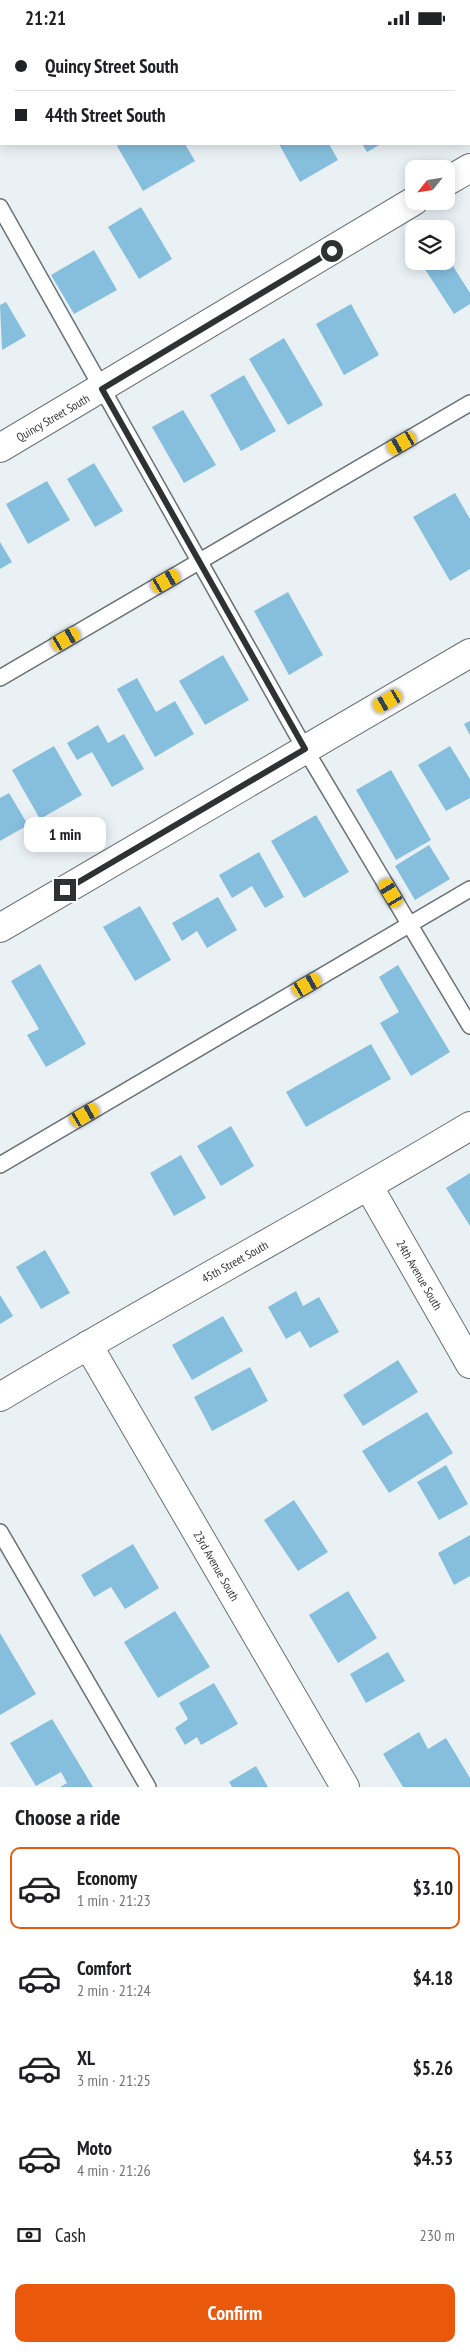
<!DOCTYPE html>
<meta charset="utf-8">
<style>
body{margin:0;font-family:"PT Sans Narrow",sans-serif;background:#f2f2f2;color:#202124;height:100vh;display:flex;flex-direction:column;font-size:19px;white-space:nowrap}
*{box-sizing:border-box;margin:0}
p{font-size:16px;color:#757577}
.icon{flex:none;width:28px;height:28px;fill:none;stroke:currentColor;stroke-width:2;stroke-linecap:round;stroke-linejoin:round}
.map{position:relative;height:1752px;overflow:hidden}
.panel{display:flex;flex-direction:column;background:#fff;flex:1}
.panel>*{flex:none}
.hud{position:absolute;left:0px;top:0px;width:470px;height:110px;box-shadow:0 2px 12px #0003;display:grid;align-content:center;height:110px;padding:0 15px;background:#fff}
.needle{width:32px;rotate:240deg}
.tools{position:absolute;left:405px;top:125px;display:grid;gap:10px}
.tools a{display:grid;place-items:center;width:50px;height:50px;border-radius:10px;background:#fff;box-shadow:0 2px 12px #0003;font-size:25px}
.end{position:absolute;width:22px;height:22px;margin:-11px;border:6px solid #2f3233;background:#fff;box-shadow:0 0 0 2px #fff}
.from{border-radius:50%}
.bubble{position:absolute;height:35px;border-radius:10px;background:#fff;box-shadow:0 2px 12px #0003;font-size:16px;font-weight:600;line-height:35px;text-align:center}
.car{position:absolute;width:15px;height:30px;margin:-15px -8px;border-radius:6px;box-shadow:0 0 4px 1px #0007;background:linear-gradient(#f5c518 24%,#345 0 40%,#f5c518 0 76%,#345 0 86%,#f5c518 0)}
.hud b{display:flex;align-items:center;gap:18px;height:48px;font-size:19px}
.hud b+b{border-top:1px solid #e0e0e0}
.hud i{width:12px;height:12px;background:#202124}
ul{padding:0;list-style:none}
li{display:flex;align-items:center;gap:15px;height:82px;margin:0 10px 8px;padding:0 5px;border:2px solid transparent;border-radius:10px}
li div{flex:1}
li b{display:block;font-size:19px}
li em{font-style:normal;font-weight:600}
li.current{border-color:#ea580c}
li>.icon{width:45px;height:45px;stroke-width:1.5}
h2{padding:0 15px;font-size:22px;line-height:60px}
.pay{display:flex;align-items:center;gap:12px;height:55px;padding:0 15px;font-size:19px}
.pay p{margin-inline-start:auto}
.button{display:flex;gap:10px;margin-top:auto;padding:10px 15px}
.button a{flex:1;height:58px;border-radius:10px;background:#ea580c;color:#fff;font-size:20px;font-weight:600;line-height:58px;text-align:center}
.status{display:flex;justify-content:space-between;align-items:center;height:35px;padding:0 25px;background:#fff;direction:ltr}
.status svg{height:14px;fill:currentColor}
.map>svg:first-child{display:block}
.building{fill:#86bfdd}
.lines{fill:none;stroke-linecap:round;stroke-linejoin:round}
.lane-casing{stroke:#6a7073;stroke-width:18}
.street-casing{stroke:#6a7073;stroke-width:30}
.lane{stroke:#fff;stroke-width:15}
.street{stroke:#fff;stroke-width:28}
.route{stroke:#2f3233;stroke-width:6}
.labels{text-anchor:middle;stroke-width:5;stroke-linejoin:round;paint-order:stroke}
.street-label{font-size:12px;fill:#2f3233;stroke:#fff}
</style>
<div class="status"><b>21:21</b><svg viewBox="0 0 49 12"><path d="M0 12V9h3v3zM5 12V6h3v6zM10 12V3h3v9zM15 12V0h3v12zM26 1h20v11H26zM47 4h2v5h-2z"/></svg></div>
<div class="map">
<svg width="470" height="1752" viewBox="0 0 470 1752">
<rect width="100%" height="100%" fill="#eaf1f5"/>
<g class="building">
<polygon points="120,109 185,109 195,126 143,156 117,111"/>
<polygon points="279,109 329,109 338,125 300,147"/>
<polygon points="362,109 381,109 367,117"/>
<polygon points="141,172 172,224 139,244 108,192"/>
<polygon points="94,215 117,255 74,279 51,240"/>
<polygon points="446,220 470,258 470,269 454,279 421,228 446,226"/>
<polygon points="6,267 26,301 2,315 0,270"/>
<polygon points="351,269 379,320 344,340 316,289"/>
<polygon points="284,303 323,370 288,390 249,324"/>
<polygon points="244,340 276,396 241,416 210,360"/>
<polygon points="183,375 216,430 184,448 152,392"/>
<polygon points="94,428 123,476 95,492 67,444"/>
<polygon points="47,446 70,485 28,509 6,469"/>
<polygon points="455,458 470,484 470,534 450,546 413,482"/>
<polygon points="0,507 12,527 0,534"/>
<polygon points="288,557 323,620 289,640 254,576"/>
<polygon points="223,620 249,665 205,690 179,646"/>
<polygon points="137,643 156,677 175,666 194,699 155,722 117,654"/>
<polygon points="470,686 470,700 464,689"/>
<polygon points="98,690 108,708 124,699 144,734 112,752 92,717 77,725 67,708"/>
<polygon points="54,711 82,760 40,784 12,735"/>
<polygon points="450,711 470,744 470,763 446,776 418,730"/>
<polygon points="391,735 431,805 396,825 356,755"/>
<polygon points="9,758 28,790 0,806 0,763"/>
<polygon points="316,780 349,837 304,863 271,806"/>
<polygon points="429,810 450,844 415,865 395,831"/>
<polygon points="259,817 284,862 265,873 252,851 232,863 219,840"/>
<polygon points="218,862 237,895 207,913 197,896 182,906 172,888"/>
<polygon points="140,871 171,925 135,946 103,892"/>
<polygon points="40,929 86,1009 46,1032 27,1000 39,994 11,946"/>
<polygon points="398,930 450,1017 411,1041 380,988 399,977 379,942"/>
<polygon points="371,1009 391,1044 306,1092 286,1057"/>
<polygon points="231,1091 254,1131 221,1151 197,1111"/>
<polygon points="181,1120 206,1163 174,1181 150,1138"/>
<polygon points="470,1138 470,1191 446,1153"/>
<polygon points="45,1215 70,1258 41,1274 16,1232"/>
<polygon points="296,1256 303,1271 319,1262 339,1297 310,1313 300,1296 286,1304 268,1272"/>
<polygon points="0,1260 13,1281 0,1289"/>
<polygon points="223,1281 243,1316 192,1345 172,1310"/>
<polygon points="398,1325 418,1357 363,1391 343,1360"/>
<polygon points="250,1332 268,1366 212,1396 194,1362"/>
<polygon points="427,1377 453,1418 389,1458 362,1416"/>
<polygon points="446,1430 468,1469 439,1485 417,1447"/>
<polygon points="294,1465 328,1517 298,1536 264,1485"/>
<polygon points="470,1500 470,1541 454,1550 438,1518"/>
<polygon points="133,1509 159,1553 125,1574 111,1552 94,1562 81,1540"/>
<polygon points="348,1556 377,1603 338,1628 309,1580"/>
<polygon points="175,1576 210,1632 158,1663 124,1607"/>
<polygon points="0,1598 36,1659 0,1680"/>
<polygon points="388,1617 405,1646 366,1668 350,1639"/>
<polygon points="214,1648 238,1689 201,1710 197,1702 185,1710 175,1693 188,1684 179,1668"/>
<polygon points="52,1684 93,1752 60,1752 67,1748 61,1737 36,1751 10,1708"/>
<polygon points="419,1697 428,1714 446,1703 470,1743 470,1752 403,1752 383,1719"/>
<polygon points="256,1731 268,1752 232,1752 229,1747"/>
</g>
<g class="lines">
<defs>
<g id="lane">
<polyline points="0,172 305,714 470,991"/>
<polyline points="0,643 470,368"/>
<polyline points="0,1130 470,854"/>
<polyline points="0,1497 148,1752"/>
</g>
<g id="street">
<polyline points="446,147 470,133"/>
<polyline points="0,413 414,166"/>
<polyline points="0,893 470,618"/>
<polyline points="369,1152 470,1329"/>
<polyline points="88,1310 345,1752"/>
<path d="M0 1362C155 1269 315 1184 470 1091"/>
</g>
</defs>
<use href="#lane" class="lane-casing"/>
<use href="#street" class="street-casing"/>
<use href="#lane" class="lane"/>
<use href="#street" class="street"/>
</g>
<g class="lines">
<polyline class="route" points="65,855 305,714 102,354 332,216"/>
</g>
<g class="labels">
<g class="street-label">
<text transform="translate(53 383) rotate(-30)" y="4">Quincy Street South</text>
<text transform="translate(235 1227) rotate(-29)" y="4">45th Street South</text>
<text transform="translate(419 1240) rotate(60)" y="4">24th Avenue South</text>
<text transform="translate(216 1531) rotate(60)" y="4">23rd Avenue South</text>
</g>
</g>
</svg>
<div class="tools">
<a><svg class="needle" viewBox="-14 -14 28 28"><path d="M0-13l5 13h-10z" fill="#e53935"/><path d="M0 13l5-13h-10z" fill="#757577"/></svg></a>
<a><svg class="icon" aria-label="layers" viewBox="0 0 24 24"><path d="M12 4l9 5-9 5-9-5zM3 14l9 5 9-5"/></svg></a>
</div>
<i class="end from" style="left:332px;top:216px"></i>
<i class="end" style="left:65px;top:855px"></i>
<div class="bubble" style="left:24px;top:782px;width:82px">1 min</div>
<i class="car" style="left:402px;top:408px;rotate:240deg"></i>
<i class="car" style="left:166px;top:546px;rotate:60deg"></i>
<i class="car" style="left:66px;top:604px;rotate:60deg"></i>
<i class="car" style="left:388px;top:666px;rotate:240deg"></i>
<i class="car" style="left:391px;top:858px;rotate:329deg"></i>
<i class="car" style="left:307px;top:950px;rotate:60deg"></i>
<i class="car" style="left:85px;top:1080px;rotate:60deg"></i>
<div class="hud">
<b><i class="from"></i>Quincy Street South</b>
<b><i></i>44th Street South</b>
</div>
</div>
<section class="panel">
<h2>Choose a ride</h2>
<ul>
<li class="current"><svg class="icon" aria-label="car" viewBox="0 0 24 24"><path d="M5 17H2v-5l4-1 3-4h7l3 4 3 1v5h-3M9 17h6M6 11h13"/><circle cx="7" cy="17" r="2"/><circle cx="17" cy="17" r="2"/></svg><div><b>Economy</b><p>1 min · 21:23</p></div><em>$3.10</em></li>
<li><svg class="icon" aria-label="car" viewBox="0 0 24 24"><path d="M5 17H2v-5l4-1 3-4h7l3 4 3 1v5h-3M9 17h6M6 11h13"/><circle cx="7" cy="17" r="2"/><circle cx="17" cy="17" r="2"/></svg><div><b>Comfort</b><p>2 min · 21:24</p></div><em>$4.18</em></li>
<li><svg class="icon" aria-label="car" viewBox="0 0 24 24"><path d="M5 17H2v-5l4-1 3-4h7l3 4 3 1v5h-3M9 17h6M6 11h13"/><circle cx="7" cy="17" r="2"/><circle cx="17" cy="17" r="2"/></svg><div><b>XL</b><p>3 min · 21:25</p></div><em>$5.26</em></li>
<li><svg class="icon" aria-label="car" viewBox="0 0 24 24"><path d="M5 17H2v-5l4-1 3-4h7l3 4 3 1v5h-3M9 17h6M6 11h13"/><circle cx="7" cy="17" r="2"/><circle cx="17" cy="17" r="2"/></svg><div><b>Moto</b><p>4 min · 21:26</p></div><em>$4.53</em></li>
</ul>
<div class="pay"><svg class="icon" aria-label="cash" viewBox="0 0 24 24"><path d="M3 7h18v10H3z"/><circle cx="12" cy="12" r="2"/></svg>Cash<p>230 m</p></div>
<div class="button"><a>Confirm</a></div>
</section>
